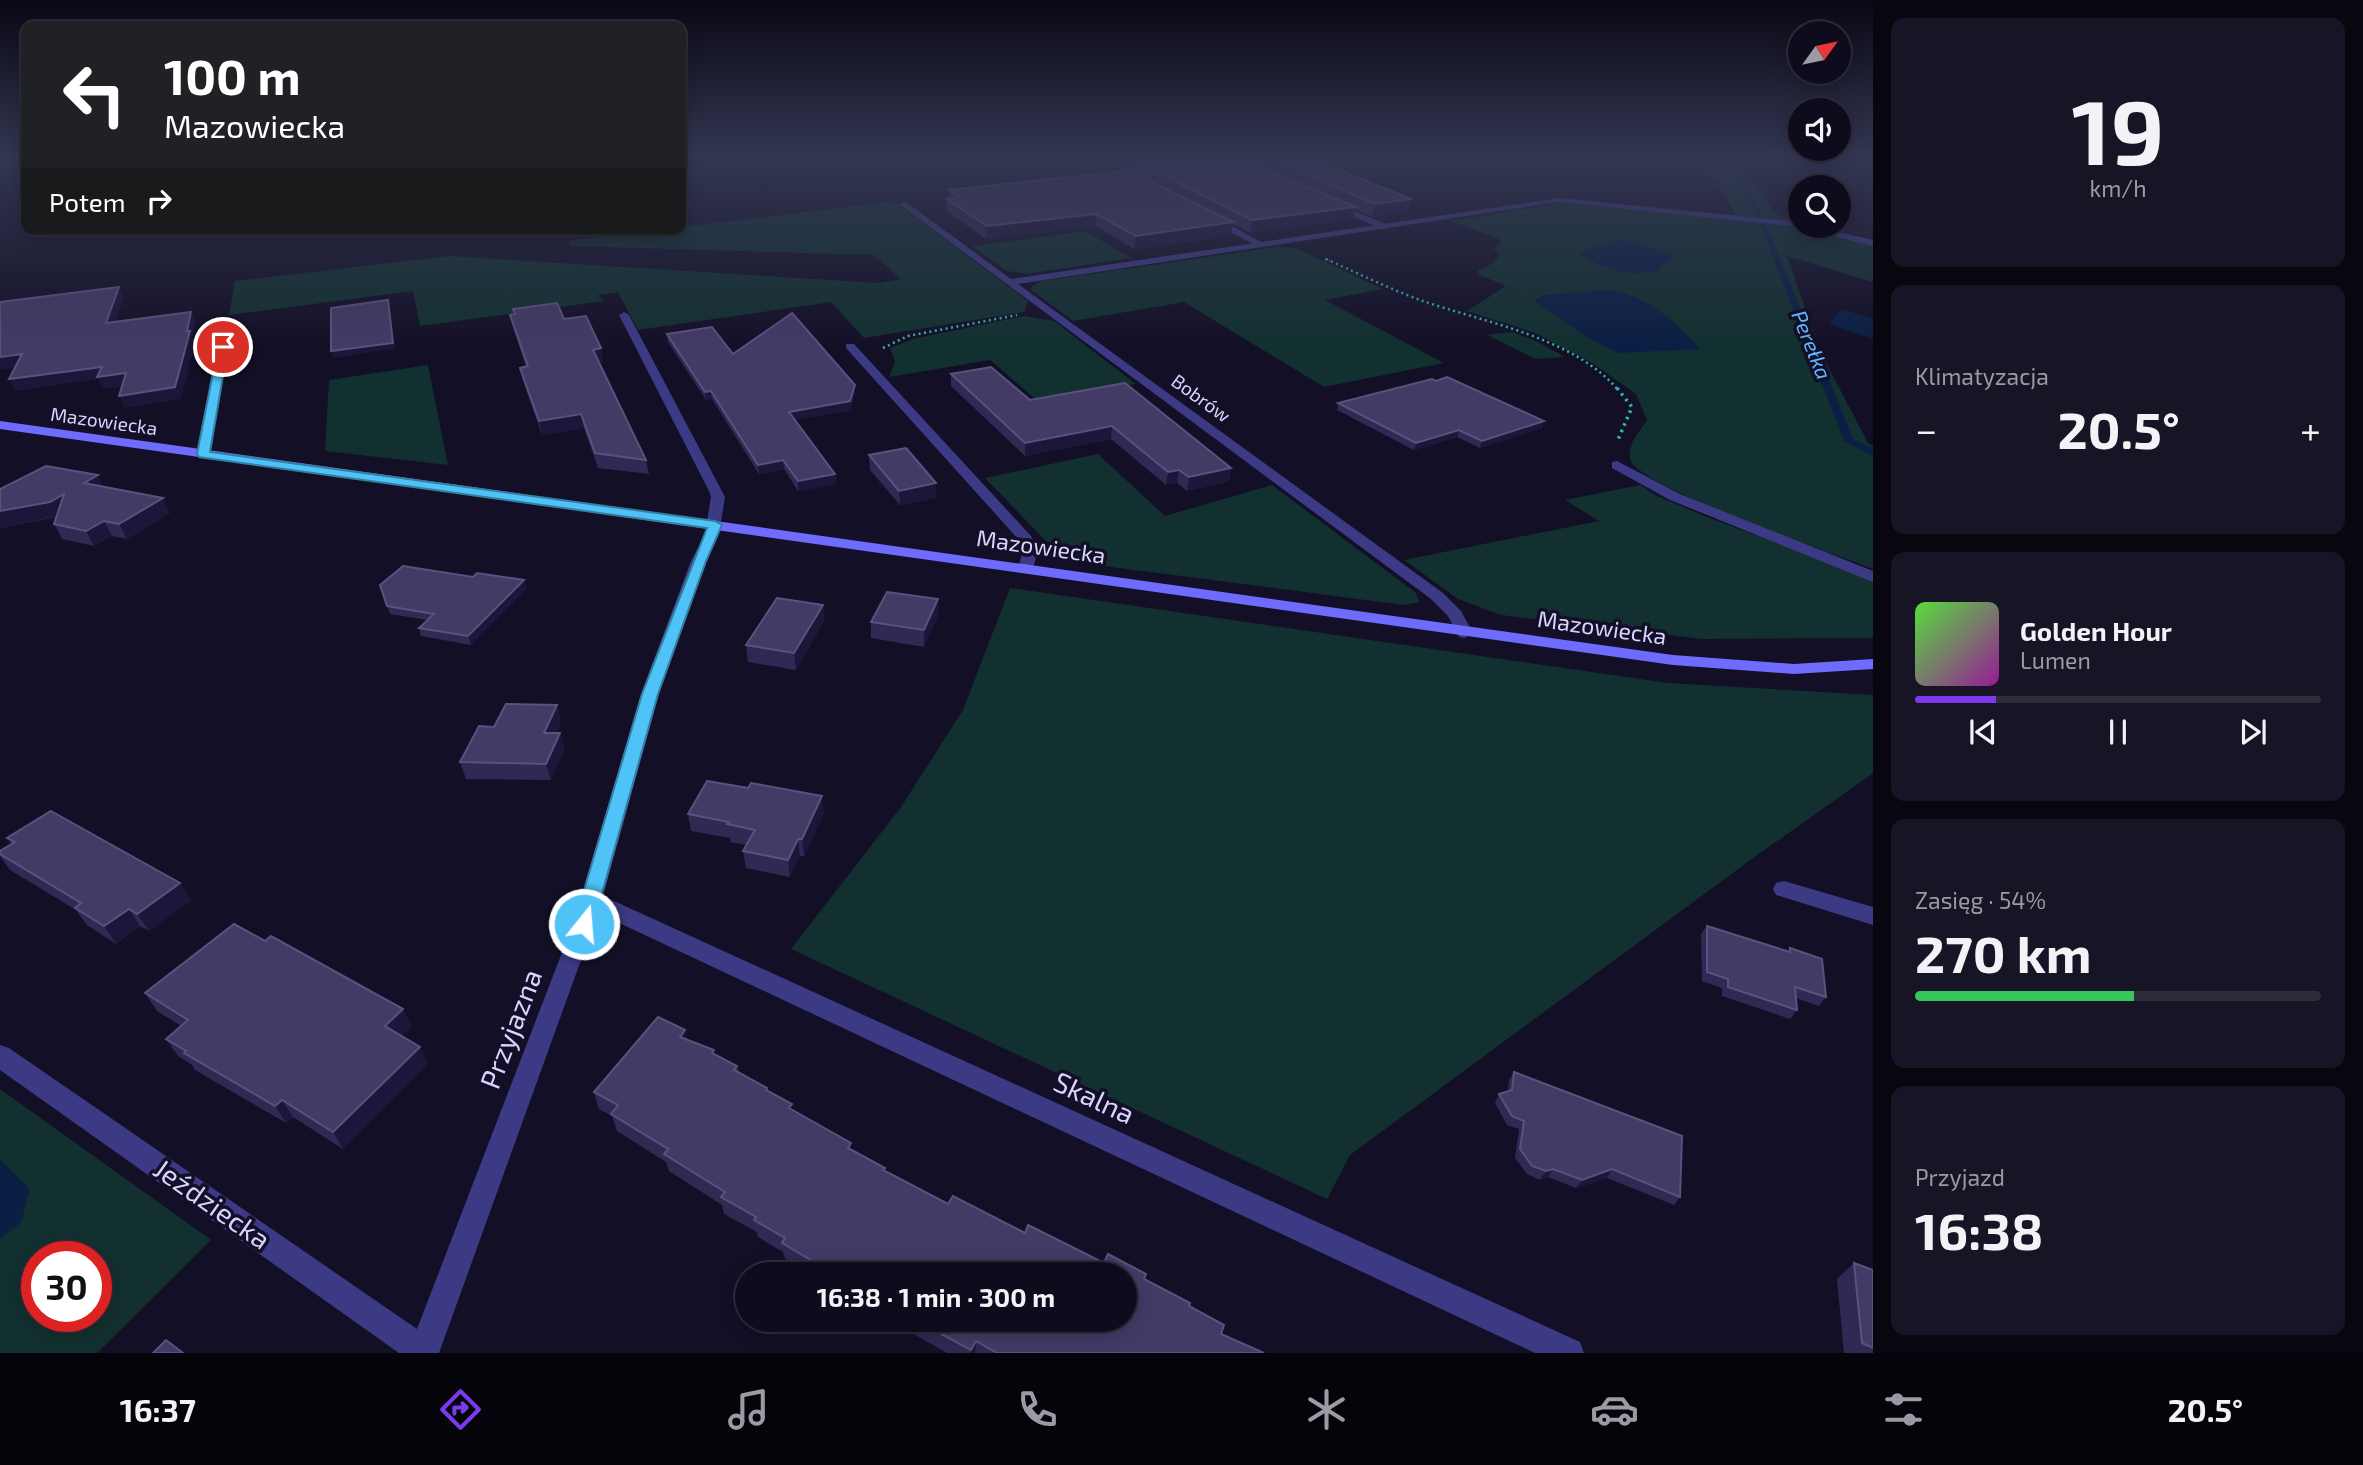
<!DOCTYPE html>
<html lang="pl">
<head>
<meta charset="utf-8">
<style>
  :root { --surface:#0e0b1c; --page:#171425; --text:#f1f3f6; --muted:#9b9ba3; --line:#2e2b3b; --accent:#7c3aed }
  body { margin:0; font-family:"Exo 2",sans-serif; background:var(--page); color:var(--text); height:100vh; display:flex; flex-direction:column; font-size:26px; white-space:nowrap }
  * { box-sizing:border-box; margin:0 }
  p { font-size:23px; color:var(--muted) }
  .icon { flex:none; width:38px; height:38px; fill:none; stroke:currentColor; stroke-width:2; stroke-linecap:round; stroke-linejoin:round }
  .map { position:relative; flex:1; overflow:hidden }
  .drawer { display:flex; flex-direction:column; gap:18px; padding:18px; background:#08060f; width:490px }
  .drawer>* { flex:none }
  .top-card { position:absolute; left:21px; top:21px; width:665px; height:214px; border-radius:14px; box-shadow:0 4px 18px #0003,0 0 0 2px var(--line); background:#202124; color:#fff; overflow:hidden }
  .needle { width:46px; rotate:57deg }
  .fabs { position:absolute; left:1788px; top:21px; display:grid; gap:14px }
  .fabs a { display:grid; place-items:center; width:63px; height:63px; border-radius:50%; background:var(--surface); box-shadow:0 4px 18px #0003,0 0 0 2px var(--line); font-size:35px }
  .speed { position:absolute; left:21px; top:1241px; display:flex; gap:14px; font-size:35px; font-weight:700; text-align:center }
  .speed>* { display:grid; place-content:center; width:91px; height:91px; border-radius:50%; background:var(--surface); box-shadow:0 4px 18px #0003,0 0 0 2px var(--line); line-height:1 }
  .speed .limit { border:10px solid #d22; background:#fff; color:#111 }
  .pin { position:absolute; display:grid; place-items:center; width:60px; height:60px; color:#fff; margin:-30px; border:4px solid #fff; border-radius:50%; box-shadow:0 2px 7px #0007 }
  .me { position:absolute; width:77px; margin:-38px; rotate:17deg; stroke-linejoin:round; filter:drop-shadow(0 0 5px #0008) }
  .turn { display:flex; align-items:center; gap:24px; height:147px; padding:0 28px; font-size:32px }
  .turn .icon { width:91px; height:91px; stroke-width:2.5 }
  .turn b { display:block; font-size:49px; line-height:60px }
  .then { display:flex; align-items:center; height:66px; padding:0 28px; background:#0003; gap:14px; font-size:26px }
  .big { font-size:52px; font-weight:700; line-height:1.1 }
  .drawer .widget { flex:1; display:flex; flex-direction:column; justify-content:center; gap:10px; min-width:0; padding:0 24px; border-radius:14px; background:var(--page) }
  .drawer .dial { align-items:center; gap:0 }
  .dial b { font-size:91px; line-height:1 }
  .song { display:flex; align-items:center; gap:21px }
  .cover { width:84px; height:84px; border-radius:10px; background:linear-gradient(135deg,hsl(110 70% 55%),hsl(300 70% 35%)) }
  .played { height:7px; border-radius:4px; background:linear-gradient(90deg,var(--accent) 20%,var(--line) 20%) }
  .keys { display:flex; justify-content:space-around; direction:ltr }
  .heat { display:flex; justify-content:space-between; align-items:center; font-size:38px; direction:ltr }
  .charge { height:10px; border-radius:5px; background:linear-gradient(90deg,#34c759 54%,var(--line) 0) }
  .trip { position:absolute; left:735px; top:1262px; width:402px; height:70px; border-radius:35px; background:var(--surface); box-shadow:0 4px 18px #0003,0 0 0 2px var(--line); font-weight:700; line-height:70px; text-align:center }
  .tabs { display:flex; height:112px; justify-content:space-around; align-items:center; background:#06040b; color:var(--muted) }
  .tabs .icon { width:49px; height:49px }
  .tabs .current { color:var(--accent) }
  .tabs b { font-size:32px; color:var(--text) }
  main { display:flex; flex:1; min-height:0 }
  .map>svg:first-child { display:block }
  .green { fill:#12302f; fill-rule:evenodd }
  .water { fill:#0a1f44 }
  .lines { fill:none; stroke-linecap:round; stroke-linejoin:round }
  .stream { fill:#0a1f44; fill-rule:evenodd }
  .path-far2 { stroke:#2fb8b0; stroke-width:2; stroke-dasharray:2 2.5; stroke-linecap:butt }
  .path-far1 { stroke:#2fb8b0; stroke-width:2.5; stroke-dasharray:2 3.5; stroke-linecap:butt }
  .path { stroke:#2fb8b0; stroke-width:3.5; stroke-dasharray:2.5 4.5; stroke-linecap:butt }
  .lane { fill:#3d3a85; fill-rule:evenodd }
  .street { fill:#3d3a85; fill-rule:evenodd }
  .secondary { fill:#6f6bff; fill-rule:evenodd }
  .wall { fill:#312854 }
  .shaded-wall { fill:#1d163a }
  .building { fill:#433a66; stroke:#5a527e; stroke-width:2 }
  .route { fill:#4fc3f7; stroke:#337fa1; stroke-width:2 }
  .labels { text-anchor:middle; stroke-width:7; stroke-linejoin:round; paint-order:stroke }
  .far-street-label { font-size:19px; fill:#d9d4ff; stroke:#130f26 }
  .far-water-label { font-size:21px; font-style:italic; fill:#62b6ff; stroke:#130f26 }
  .street-label { font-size:23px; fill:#d9d4ff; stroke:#130f26 }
  .near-street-label { font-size:28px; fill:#d9d4ff; stroke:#130f26 }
</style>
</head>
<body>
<main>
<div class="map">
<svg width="1873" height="1353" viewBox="0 0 1873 1353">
  <rect width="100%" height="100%" fill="#130f26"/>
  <g class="green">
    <path d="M1684,158H1718L1738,168L1753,180L1775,213L1801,223L1735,215C1724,188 1709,172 1684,158Z"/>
    <path d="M894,201L1028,301L1024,312L864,338L831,302L638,330L618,292L598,295L604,301L420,326L413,291L229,315L235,281L450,256L878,283L901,279L874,255L571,246L568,241Z"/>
    <path d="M1561,203L1771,222L1830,233L1873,245V282L1787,256L1819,349L1868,443L1873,446V569C1838,555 1635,486 1630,459C1627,445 1640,431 1647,420L1636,394L1592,363L1535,333L1467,311L1506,286L1480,275L1477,271L1493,263L1500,255L1494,249L1502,240L1451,221Z"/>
    <path d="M1085,231L1131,258L1027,274L1007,271L972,246Z"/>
    <path d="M1278,247L1298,249L1383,289L1325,300L1444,363L1324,387L1184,302L1073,321L1031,290L1032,286L1041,281Z"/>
    <path d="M1024,316L1054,321L1136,384L1040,403L990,360L889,377L895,362L890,348L913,339Z"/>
    <path d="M1512,332L1538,342L1565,357L1535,359L1487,335Z"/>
    <path d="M428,365L448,465L325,451L329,380Z"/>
    <path d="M1098,454L1165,516L1272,485L1416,593L1419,602L1404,605L1065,561L1054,553L1047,542L985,478Z"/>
    <path d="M1640,485L1657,496L1707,517L1873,579V638L1702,639L1501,615L1458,599L1404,560L1599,521L1565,500Z"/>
    <path d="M1010,588L1668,683L1873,695V773L1749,861L1350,1155L1327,1199L791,949L901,807L963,710Z"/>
    <path d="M0,1089L211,1240L97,1353H0ZM37,1256H96V1316H37Z"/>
  </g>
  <g class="water">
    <path d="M1619,240L1629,241L1677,256L1661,265L1658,271C1628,277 1608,270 1581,255V252Z"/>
    <path d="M1611,290C1649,297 1675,321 1700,349L1618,353L1585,336L1534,301L1543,295Z"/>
    <path d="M1841,309L1873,319V339L1829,324Z"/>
    <path d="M0,1159L30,1189L21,1223L0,1239Z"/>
  </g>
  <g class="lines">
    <g class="stream">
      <path d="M1710,158C1734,158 1758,197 1762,218L1757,217C1744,189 1737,174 1710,158Z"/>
      <path d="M1763,222L1766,224L1853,439L1873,449V456L1844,441L1760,224Z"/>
    </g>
    <path class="path-far2" d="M1325,259L1330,261"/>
    <g class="path-far1">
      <path d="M1326,259C1357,273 1388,288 1420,300C1482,322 1574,337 1618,390"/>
      <path d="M883,348L908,336L1017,315"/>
    </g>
    <path class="path" d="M1617,388L1632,407L1617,442"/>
    <g class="lane">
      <path d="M1332,202L1388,225L1389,227L1382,229L1329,206Z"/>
      <path d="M1209,217H1215L1267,245L1259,247L1209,221Z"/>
      <path d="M1617,461L1680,494L1873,571V582L1670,500L1612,468V462Z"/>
    </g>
    <g class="street">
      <path d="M1559,198L1801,222V226H1813L1873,240V246L1800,227L1559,202L1018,284L1443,593L1461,611L1473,633L1465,638L1459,637L1448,616L1431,599L899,204L906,202L1011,279Z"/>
      <path d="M624,312L629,315L725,497L719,534L707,561L659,694L603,896L1580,1342L1584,1353H1535L598,913L439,1353H399L0,1070V1045L9,1048L417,1329L573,924L641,694L691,561L705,534L711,497L709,491L619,315Z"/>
      <path d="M228,317L233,320L210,454L203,458L196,454L223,320Z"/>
      <path d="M846,344H854L1031,536L1038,551L1032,571L1027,573L1019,568L1022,551L1019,540L846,348Z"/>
      <path d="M1784,881L1873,907V925L1776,895L1773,889L1776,883Z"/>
    </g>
    <path class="secondary" d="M0,421L1673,655L1794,664L1873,659V669L1794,674L1673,665L0,429Z"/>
  </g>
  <g class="wall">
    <path d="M1102,158H1310L1411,199L1408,211L1372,217L1355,209L1353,219L1250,233L1233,224L1231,236L1134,249L1095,226L986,239L947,211V199H949V190L1129,171Z"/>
    <path d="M510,315L564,319L603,361L599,362L646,460L649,474L598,468L584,428L542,435L523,381L520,368L526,367L513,327Z"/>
    <path d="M667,334L855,394L850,410L795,420L835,474L836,484L798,491L784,469L759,474L712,399L706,400L668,342Z"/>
    <path d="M951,374L1030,400L1125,383L1231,468L1229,481L1187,491L1177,483L1166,485L1111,439L1025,456L951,386Z"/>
    <path d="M1338,403L1542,428L1480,448L1457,437L1414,450L1337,410Z"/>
    <path d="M869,455L936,498L900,505L870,470Z"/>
    <path d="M98,475L103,487L170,513L127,539L112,536L94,546L62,539L54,524L57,517L0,528V489Z"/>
    <path d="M380,585L527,588L471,645L421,636L419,628L427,620L390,614Z"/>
    <path d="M823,605L824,621L796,670L748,662L746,645Z"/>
    <path d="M938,615L924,647L871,638V622Z"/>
    <path d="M557,705L561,721L556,733H560L564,750L551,780L466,779L460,762L494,727Z"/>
    <path d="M824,813L804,856H800L790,877L746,868L743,851L746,845L730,842V838L691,831L688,814Z"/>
    <path d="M7,838L191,900L149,931L140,926L116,944L87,925L76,910L10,870L0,856V851L11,844Z"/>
    <path d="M1707,926L1788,952L1790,948L1826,997L1819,1006L1796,998L1797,1010L1790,1019L1722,996V988L1702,981L1701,934Z"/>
    <path d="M265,941L403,1009L411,1026L401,1036L428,1064L343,1149L293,1117L286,1123L195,1070L192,1065L178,1056L166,1039L181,1026L157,1011L145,993Z"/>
    <path d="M688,1040L737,1066L739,1073L767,1088L768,1091L793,1110L852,1150L885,1172L948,1204L1104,1263L1144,1279L1189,1307L1221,1334L1264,1353H947L896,1324L891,1333L868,1320H1125V1274H809L785,1259L783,1252L758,1237L757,1232L724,1214L722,1205L669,1171L666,1162L617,1131L612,1116L599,1109L594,1092Z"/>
    <path d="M1514,1072L1680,1197L1674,1205L1607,1178L1576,1188L1548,1177L1540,1180L1527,1174L1515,1158L1519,1129L1507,1125L1495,1103L1499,1094L1508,1091L1509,1080Z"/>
    <path d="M1854,1263L1873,1270V1353H1844L1837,1279Z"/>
  </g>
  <g class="shaded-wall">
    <path d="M1411,199L1408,211L1372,217L1375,204Z"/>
    <path d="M1356,207L1353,219L1250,233L1252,220Z"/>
    <path d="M1096,214L1095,226L986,239L987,226Z"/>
    <path d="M1233,222L1231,236L1134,249L1136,236Z"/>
    <path d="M119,287L124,298L111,334L106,323Z"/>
    <path d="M388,300L390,306L395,349L333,358L331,351Z"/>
    <path d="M191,312L196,323L192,337L195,342L181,399L125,408L119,396L187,331Z"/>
    <path d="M601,348L603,361L595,362L593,350Z"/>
    <path d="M22,354L28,366L0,370V357Z"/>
    <path d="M102,367L126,373L131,385L103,389L98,379L15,391L9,379Z"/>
    <path d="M855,385V394L850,410L789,421V412Z"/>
    <path d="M711,391L712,399L706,400L705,392Z"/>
    <path d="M581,414L584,428L542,435L539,421Z"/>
    <path d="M1544,421L1542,428L1480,448L1482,441Z"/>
    <path d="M1112,426L1111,439L1025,456V443Z"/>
    <path d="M1459,430L1457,437L1414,450L1416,443Z"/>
    <path d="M783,460L784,469L759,474L758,465Z"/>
    <path d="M1231,468L1229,481L1187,491L1189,477Z"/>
    <path d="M1179,470L1177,483L1166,485L1168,472Z"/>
    <path d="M835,474L836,484L798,491V481Z"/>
    <path d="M98,475L105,490L84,483Z"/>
    <path d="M936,483V498L900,505L899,491Z"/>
    <path d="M64,494L58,516L0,528V511Z"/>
    <path d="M163,498L170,513L127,539L119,524Z"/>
    <path d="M104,521L112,536L94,546L86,531Z"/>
    <path d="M524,580L527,588L471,645L468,636Z"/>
    <path d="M938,599V615L924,647V630Z"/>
    <path d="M823,605L824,621L796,670L794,653Z"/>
    <path d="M557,705L561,721L549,750L544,733Z"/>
    <path d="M560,733L564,750L551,780L546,764Z"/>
    <path d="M822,796L824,813L804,856L802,839Z"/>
    <path d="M798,839L800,856L790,877L788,860Z"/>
    <path d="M180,883L191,900L149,931L137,914Z"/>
    <path d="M129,909L140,926L116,944L104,926Z"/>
    <path d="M403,1009L411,1026L393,1044L385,1026Z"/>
    <path d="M685,1030L689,1048L680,1037Z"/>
    <path d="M420,1047L428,1064L343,1149L333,1132Z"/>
    <path d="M282,1100L293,1117L286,1123L275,1106Z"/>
    <path d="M1553,1169L1548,1177L1540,1180L1546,1171Z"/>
    <path d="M1612,1169L1607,1178L1576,1188L1582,1180Z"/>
    <path d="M891,1320H896V1324L891,1333Z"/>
    <path d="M976,1341L975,1353H971V1350Z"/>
  </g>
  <g class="building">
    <path d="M1129,158H1259L1257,160L1259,167L1356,207L1252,220L1159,173L1151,172L1149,175L1150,181L1233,222L1136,236L1096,214L987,226L947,199L960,197L949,190L1152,168Z"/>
    <path d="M1268,158H1310L1411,199L1375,204Z"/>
    <path d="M119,287L106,323L191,312L187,331H190L175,387L119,396L126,373L97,377L102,367L9,379L22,354L0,357V302Z"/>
    <path d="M388,300L393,343L331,351V308Z"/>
    <path d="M557,303L564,319L586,316L601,348L593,350L646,460L595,453L581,414L539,421L520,368L528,366L510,315L515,314L513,309Z"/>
    <path d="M792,313L855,385L850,401L789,412L835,474L798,481L783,460L758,465L711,391L705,392L667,334L712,327L733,354Z"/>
    <path d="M991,367L1030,400L1125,383L1231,468L1189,477L1179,470L1168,472L1112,426L1025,443L951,374Z"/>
    <path d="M1447,377L1544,421L1482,441L1459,430L1416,443L1338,403L1432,379L1436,381Z"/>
    <path d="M906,448L936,483L899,491L869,455Z"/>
    <path d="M46,466L98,475L84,483L163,498L119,524L104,521L86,531L54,524L64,494L50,502L0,511V489Z"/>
    <path d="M403,566L473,577L477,573L524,580L468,636L419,628L434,614L387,606L380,585Z"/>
    <path d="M887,592L938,599L924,630L871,622Z"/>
    <path d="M777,598L823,605L794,653L746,645Z"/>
    <path d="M506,704L557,705L544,733H560L546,764L460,762L479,726L494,727Z"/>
    <path d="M707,781L748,788L751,783L822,796L802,839H798L788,860L743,851L755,830L727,824L729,822L688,814Z"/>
    <path d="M51,811L180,883L137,914L129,909L104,926L75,908L81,903L0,854V851L15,842L7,838Z"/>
    <path d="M234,924L265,941L271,936L403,1009L385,1026L420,1047L333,1132L282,1100L275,1106L184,1053L186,1051L166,1039L188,1020L145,993Z"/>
    <path d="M1707,926L1790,952V948L1822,959L1826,997L1795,987L1797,1010L1728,987V979L1707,972Z"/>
    <path d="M658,1017L685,1030L680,1037L714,1050L712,1053L737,1066L734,1070L767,1088L766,1090L792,1104L789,1108L851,1143L848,1148L885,1168L883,1170L948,1204L953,1196L1025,1233L1028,1225L1104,1263L1108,1254L1146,1274L1144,1279L1190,1303L1189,1306L1224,1325L1221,1334L1264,1353H997L976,1341L971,1350L915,1320H1125V1274H834L817,1268L819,1265L782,1243L785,1238L754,1220L756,1217L721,1197L725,1192L664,1154L668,1149L611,1114L618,1105L594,1092Z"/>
    <path d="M1514,1072L1682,1136L1680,1197L1612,1169L1582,1180L1553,1169L1546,1171L1532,1166L1520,1149L1524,1121L1512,1116L1499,1094L1512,1090Z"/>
    <path d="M1854,1263L1873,1270V1348L1862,1343Z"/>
    <path d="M166,1340L183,1353H153Z"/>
  </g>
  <linearGradient id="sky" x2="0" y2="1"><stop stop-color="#0a0815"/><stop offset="0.45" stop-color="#333752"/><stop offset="1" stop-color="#333752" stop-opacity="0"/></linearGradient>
  <rect width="1873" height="348" fill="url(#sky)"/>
  <path class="route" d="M223,344L228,347L210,452L715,521L722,525L706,561L658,694L592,929L584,932L577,929L574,924L642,694L707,528L199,457L197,454L218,347Z"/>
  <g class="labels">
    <g class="far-street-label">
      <text transform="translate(1201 398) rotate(36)" y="7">Bobrów</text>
      <text transform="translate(104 421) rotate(8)" y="7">Mazowiecka</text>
    </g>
    <g class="far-water-label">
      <text transform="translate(1811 345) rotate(68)" y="7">Perełka</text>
    </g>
    <g class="street-label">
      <text transform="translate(1041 547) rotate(8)" y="8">Mazowiecka</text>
      <text transform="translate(1602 628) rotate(8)" y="8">Mazowiecka</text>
    </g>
    <g class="near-street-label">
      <text transform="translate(511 1029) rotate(-69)" y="10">Przyjazna</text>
      <text transform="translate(1094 1098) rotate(25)" y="10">Skalna</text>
      <text transform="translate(212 1204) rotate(35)" y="10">Jeździecka</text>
    </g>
  </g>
</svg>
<div class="fabs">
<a><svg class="needle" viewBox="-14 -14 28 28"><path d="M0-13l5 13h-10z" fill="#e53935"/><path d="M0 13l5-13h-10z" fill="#9b9ba3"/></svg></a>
<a><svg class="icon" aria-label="sound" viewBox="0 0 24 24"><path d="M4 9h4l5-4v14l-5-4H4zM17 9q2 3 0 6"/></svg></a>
<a><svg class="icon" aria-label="search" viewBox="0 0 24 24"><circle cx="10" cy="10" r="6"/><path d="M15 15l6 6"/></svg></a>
</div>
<div class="speed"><div class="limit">30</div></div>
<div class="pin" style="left:223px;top:347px;background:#d93025"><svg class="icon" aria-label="arrive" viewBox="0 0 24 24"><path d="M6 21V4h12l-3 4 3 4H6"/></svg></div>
<svg class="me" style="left:584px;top:924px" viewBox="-20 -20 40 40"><circle r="17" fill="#4fc3f7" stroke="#fff" stroke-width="3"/><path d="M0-11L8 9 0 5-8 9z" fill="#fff"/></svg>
<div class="trip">16:38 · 1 min · 300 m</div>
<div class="top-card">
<div class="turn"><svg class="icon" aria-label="left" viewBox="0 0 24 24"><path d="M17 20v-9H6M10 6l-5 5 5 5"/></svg><div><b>100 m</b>Mazowiecka</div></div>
<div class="then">Potem<svg class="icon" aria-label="right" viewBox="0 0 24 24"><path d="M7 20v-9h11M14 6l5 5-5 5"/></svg></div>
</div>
</div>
<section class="drawer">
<div class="widget dial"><b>19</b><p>km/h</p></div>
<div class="widget"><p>Klimatyzacja</p>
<div class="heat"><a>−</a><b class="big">20.5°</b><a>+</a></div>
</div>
<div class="widget">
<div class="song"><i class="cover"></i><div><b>Golden Hour</b><p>Lumen</p></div></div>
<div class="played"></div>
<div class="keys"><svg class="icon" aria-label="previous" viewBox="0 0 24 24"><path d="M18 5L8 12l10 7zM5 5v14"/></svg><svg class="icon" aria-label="pause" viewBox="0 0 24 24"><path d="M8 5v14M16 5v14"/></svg><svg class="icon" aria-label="next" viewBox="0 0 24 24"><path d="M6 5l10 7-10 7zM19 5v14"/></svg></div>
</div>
<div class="widget"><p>Zasięg · 54%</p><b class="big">270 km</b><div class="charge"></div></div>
<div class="widget"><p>Przyjazd</p><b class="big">16:38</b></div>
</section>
</main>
<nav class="tabs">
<b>16:37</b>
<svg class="icon current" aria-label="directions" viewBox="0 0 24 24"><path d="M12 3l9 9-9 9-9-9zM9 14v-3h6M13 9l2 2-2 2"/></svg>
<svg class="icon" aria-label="music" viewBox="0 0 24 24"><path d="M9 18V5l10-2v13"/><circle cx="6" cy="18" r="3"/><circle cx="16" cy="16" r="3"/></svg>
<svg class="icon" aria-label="phone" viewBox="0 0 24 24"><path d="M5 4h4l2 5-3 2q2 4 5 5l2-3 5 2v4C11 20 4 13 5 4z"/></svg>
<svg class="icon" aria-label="climate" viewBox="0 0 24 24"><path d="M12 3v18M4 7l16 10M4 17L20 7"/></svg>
<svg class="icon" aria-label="car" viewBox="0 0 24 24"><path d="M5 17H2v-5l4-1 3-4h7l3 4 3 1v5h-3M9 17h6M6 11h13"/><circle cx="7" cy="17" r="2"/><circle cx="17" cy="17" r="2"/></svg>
<svg class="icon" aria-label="filters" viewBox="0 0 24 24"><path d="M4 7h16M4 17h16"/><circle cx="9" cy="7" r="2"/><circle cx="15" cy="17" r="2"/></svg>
<b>20.5°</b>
</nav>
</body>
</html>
